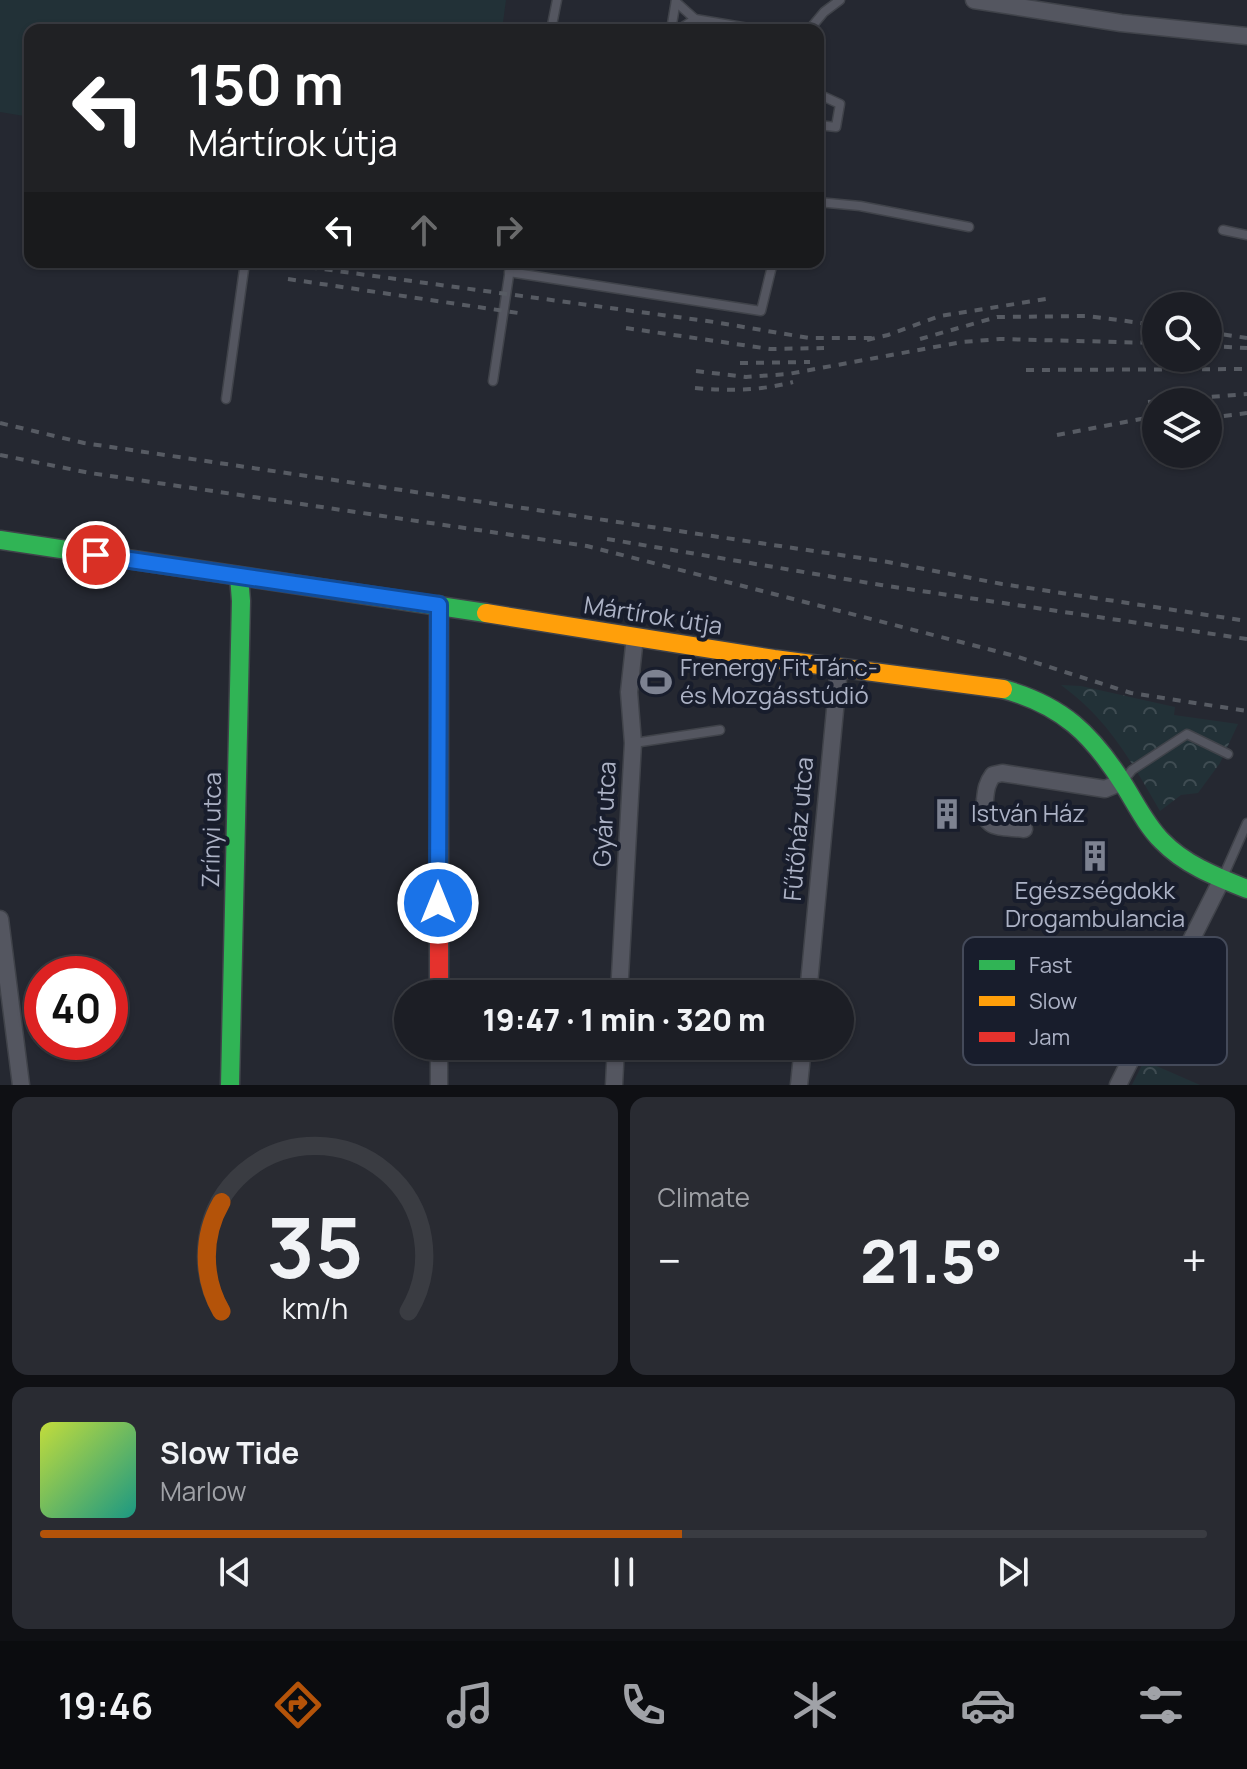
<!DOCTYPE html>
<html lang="en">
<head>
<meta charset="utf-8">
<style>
  :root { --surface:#1c1e25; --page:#292b32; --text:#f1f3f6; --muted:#a0a2a7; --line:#3a3c42; --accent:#b45309 }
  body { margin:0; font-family:Manrope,sans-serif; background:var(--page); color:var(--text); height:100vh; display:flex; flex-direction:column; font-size:30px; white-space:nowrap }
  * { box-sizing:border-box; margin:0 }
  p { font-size:26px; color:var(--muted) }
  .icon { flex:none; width:44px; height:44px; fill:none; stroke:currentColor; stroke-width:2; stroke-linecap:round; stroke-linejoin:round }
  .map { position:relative; height:1085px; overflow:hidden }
  .panel { display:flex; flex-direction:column; gap:12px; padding:12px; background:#0f1014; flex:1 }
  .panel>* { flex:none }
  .top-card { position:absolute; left:24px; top:24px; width:800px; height:244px; border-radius:16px; box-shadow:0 2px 6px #0004,0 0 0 2px var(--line); background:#202124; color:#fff; overflow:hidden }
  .tools { position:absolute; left:1142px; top:292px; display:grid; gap:16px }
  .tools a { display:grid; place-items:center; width:80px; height:80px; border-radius:50%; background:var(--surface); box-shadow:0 2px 6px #0004,0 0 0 2px var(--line); font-size:40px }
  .speed { position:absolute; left:24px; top:956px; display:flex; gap:16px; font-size:40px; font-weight:700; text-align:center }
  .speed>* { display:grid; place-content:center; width:104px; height:104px; border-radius:50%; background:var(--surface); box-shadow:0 2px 6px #0004,0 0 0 2px var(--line); line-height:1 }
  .speed .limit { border:12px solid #d22; background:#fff; color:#111 }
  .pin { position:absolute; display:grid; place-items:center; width:68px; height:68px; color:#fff; margin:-34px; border:4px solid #fff; border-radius:50%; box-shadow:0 2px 8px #0007 }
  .me { position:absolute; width:88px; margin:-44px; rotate:0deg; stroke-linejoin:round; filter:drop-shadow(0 0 6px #0008) }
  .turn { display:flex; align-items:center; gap:28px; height:168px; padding:0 32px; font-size:36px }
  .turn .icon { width:104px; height:104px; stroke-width:2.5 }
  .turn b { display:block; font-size:56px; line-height:68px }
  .lanes { display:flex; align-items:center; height:76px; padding:0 32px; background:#0003; justify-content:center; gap:40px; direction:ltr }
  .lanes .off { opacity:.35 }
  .big { font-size:60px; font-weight:800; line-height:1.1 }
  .panel .tile { flex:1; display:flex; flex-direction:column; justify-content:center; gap:12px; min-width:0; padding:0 28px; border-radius:16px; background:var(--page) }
  .panel .dial { align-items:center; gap:0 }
  .dial svg { height:208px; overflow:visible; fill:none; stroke:var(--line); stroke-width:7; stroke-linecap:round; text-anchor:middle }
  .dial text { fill:var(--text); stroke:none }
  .song { display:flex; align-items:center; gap:24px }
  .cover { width:96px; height:96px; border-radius:12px; background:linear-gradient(135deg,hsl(70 70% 55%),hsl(170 70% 35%)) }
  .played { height:8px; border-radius:4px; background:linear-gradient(90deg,var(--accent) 55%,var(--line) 55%) }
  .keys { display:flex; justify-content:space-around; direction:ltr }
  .heat { display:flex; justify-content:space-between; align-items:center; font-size:44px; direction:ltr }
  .panel .tiles { flex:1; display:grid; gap:12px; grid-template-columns:1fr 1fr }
  .tile:last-child { grid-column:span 2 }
  .trip { position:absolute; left:394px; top:980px; width:460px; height:80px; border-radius:40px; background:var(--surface); box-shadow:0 2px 6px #0004,0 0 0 2px var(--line); font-weight:800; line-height:80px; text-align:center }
  .tabs { display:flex; height:128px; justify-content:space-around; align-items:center; background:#0b0c0f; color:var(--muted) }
  .tabs .icon { width:56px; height:56px }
  .tabs .selected { color:var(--accent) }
  .tabs b { font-size:36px; color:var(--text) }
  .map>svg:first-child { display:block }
  .forest { fill:url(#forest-crowns) }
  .garden { fill:#223137 }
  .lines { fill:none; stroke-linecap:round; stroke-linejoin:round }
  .lane-casing { stroke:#40434a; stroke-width:11 }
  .street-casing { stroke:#40434a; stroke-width:19 }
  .fast-casing { stroke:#40434a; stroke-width:21 }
  .slow-casing { stroke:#40434a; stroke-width:21 }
  .jam-casing { stroke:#40434a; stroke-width:21 }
  .lane { stroke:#545660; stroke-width:8 }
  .street { stroke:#545660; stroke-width:16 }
  .fast { stroke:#30b455; stroke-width:18 }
  .slow { stroke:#ff9f0a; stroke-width:18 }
  .jam { stroke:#e5322d; stroke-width:18 }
  .rail { stroke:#575b63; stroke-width:4; stroke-dasharray:8 8; stroke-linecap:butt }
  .route-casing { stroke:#114b97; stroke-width:20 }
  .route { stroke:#1a73e8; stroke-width:14 }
  .labels { text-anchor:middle; stroke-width:8; stroke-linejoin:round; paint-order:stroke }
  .street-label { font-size:24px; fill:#acb2c5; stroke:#181d2c }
  .poi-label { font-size:24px; fill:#acb2c5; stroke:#181d2c; text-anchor:start }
  .key { fill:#181d2c; stroke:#444a5a; stroke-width:2 }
  .key-label { font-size:22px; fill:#acb2c5 }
</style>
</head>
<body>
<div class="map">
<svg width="1247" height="1085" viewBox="0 0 1247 1085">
  <defs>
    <pattern id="forest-crowns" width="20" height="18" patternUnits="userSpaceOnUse" patternTransform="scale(2)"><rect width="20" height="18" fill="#223137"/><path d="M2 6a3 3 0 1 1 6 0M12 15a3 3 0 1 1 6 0" fill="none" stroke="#3f4c52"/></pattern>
  </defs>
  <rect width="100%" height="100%" fill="#252831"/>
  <g class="forest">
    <path d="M1061,685L1081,686L1175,707L1174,715L1238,724L1220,763L1198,793L1181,795L1160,811C1131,761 1109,720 1061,685Z"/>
    <path d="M1144,1061H1145L1200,1085H1132Z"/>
  </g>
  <path class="garden" d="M0,0H506L502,30H30V117L0,112Z"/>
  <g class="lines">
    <defs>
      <g id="lane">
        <path d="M676,2L695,19L760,30"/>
        <path d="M551,30L557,0"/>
        <path d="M671,30L676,0"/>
        <path d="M678,30L695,19"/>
        <path d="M809,30L824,12L840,0"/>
        <path d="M818,94L840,104L836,127L818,125"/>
        <path d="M818,202L860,206L969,227"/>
        <path d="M1223,230L1247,235"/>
        <path d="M509,272L761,311L773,262"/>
        <path d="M493,381L511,262"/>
        <path d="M226,399L245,262"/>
        <path d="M634,743L720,730"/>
        <path d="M1123,781L1132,770L1187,734L1228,754"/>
        <path d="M1223,877L1247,823"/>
      </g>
      <g id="street">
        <path d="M974,0L1121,23L1247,36"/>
        <path d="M1024,829C999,826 981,831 985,800C986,789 987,783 993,775L1002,773L1105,789L1122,782"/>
        <path d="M0,919L21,1085"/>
        <path d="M619,994L633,743L629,692L635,637"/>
        <path d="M808,994L839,668"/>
        <path d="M439,1046V1085"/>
        <path d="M614,1085L616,1046"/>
        <path d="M799,1085L803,1046"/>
        <path d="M1118,1085L1222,879"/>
      </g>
      <g id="fast">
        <path d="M0,540L486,613"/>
        <path d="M1003,689C1062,705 1092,734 1124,785C1136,804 1146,825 1162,841C1185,865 1217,877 1247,889"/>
        <path d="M230,1085L241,601L239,576"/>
      </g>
      <path id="slow" d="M486,613L774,659L1003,689"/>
      <path id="jam" d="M439,605V994"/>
    </defs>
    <use href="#lane" class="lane-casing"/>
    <use href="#street" class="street-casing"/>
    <use href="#fast" class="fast-casing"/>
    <use href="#slow" class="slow-casing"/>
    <use href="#jam" class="jam-casing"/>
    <use href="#lane" class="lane"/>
    <use href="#street" class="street"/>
    <use href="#fast" class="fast"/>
    <use href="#slow" class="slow"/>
    <use href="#jam" class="jam"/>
    <g class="rail">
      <path d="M293,265L714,322L809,338H877"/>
      <path d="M288,279L525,314"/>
      <path d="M626,328L770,349L824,348"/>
      <path d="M1208,332L1247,338"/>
      <path d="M920,339L997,317L1088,316L1156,325"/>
      <path d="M867,340L888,335L940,316L1046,299"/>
      <path d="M1208,346L1247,348"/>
      <path d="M740,363L810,362"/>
      <path d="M1026,370L1247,369"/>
      <path d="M696,371L746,377L788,374L962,342L1000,339L1156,343"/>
      <path d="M695,388C730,391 759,391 793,382"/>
      <path d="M1148,402L1247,394"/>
      <path d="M1208,418L1247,413"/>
      <path d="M0,423L84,443L888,562L1002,584L1247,621"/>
      <path d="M1057,435L1156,416"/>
      <path d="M0,455L90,473L587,546L1015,656L1131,693L1247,711"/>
      <path d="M607,539L881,585L1247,639"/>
    </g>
  </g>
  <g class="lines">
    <defs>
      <path id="route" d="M96,555L439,605L438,903"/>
    </defs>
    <use href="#route" class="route-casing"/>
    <use href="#route" class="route"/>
  </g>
  <defs>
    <symbol id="stadium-bare" viewBox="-9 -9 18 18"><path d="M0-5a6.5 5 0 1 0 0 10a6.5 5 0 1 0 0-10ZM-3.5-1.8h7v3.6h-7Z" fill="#7d8291" stroke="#181d2c" stroke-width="2.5" paint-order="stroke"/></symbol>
    <symbol id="building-bare" viewBox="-9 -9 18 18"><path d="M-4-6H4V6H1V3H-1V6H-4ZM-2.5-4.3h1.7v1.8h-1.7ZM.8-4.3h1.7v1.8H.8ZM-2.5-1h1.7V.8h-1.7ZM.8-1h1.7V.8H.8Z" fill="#7d8291" stroke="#181d2c" stroke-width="2.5" paint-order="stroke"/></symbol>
  </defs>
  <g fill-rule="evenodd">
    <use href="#stadium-bare" x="634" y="660" width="44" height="44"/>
    <use href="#building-bare" x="925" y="792" width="44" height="44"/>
    <use href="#building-bare" x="1073" y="834" width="44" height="44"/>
  </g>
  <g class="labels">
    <g class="street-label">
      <text transform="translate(653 616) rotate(9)" y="8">Mártírok útja</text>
      <text transform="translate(605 814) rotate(-87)" y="8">Gyár utca</text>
      <text transform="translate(799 829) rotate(-85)" y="8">Fűtőház utca</text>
      <text transform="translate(212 830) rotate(-89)" y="8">Zrínyi utca</text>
    </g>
    <g class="poi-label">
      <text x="680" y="676">Frenergy Fit Tánc-<tspan x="680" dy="28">és Mozgásstúdió</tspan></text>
      <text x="971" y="822">István Ház</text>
      <text x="1095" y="899" text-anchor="middle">Egészségdokk<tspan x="1095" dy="28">Drogambulancia</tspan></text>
    </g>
  </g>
  <rect x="963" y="937" width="264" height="128" rx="12" class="key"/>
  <rect x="979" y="960" width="36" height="10" fill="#30b455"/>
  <rect x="979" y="996" width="36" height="10" fill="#ff9f0a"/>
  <rect x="979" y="1032" width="36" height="10" fill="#e5322d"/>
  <g class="key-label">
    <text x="1029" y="973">Fast</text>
    <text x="1029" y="1009">Slow</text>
    <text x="1029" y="1045">Jam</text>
  </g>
</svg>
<div class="tools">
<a><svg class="icon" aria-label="search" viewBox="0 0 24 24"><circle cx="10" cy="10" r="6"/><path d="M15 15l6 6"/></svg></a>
<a><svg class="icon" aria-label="layers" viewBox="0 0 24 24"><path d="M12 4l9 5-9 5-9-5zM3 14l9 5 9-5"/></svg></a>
</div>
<div class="speed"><div class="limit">40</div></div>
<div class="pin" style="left:96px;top:555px;background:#d93025"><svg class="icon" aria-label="arrive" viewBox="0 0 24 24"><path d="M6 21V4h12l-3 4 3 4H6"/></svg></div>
<svg class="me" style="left:438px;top:903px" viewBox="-20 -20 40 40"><circle r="17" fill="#1a73e8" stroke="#fff" stroke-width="3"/><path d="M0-11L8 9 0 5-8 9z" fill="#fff"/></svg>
<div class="trip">19:47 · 1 min · 320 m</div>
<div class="top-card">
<div class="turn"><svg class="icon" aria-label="left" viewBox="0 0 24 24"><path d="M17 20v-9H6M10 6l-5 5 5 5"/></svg><div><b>150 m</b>Mártírok útja</div></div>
<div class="lanes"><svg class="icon" aria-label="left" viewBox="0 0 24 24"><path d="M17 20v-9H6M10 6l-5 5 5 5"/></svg><svg class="icon off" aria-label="ahead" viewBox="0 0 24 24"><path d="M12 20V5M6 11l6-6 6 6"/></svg><svg class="icon off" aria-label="right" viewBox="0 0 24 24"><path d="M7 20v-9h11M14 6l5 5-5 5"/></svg></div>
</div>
</div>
<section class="panel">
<div class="tiles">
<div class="tile dial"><svg viewBox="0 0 100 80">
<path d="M14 69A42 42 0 1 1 86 69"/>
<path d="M14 69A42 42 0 0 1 14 27" stroke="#b45309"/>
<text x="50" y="56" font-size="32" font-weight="700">35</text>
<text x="50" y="72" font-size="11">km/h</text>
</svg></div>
<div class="tile"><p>Climate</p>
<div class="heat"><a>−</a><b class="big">21.5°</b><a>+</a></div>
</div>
<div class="tile">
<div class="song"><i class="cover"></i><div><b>Slow Tide</b><p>Marlow</p></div></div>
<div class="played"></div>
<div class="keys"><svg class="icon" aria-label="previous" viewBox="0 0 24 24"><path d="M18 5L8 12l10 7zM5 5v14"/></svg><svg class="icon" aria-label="pause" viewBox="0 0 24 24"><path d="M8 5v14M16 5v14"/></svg><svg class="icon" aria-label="next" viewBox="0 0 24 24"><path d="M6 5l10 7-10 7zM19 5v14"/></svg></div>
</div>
</div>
</section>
<nav class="tabs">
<b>19:46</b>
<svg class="icon selected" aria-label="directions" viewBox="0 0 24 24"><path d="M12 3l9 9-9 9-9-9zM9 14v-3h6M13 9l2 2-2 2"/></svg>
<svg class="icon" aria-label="music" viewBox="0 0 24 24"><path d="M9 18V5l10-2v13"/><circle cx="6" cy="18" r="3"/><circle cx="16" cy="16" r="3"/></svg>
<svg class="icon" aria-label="phone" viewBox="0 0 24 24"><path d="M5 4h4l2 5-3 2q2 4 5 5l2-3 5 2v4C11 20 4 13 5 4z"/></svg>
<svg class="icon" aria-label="climate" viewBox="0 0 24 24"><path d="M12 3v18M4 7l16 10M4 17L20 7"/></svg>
<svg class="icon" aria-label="car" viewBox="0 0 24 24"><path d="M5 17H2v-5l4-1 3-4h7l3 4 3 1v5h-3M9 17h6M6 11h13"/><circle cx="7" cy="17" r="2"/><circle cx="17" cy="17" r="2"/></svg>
<svg class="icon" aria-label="filters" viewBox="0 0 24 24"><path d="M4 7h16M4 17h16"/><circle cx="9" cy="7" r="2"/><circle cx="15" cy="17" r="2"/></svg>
</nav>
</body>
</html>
